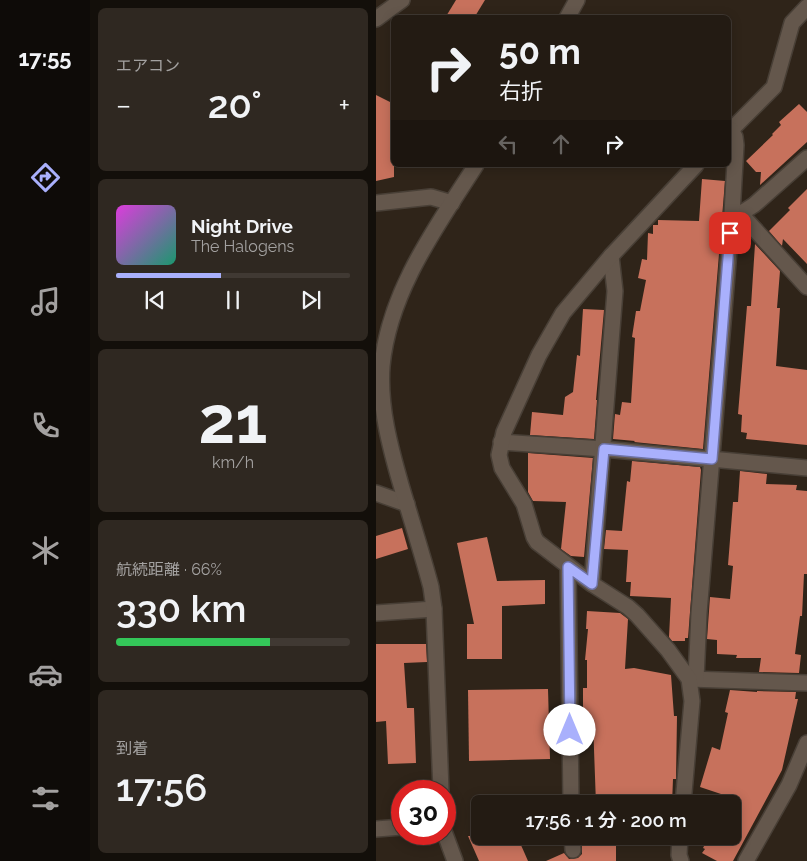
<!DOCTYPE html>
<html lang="ja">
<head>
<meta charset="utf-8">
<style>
  :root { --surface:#231b13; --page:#2f2821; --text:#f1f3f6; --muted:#a3a1a0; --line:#403933; --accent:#a9b0fc }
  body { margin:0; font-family:Raleway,"Noto Sans JP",sans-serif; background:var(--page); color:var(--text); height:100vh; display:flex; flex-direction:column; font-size:19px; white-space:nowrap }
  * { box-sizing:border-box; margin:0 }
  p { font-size:16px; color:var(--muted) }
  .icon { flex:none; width:28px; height:28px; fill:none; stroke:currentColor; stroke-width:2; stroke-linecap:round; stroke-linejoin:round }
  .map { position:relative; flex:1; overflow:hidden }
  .details { display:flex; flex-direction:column; gap:8px; padding:8px; background:#130f0a; width:286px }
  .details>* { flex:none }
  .banner { position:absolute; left:15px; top:15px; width:340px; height:152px; border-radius:8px; box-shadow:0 2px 12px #0003,0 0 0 1px var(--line); background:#231b13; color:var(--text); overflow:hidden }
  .speed { position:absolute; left:15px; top:780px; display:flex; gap:10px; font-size:25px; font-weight:700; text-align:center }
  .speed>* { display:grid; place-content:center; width:65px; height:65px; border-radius:50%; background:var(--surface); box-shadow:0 2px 12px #0003,0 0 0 1px var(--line); line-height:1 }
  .speed .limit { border:8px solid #d22; background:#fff; color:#111 }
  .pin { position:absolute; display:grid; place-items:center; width:42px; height:42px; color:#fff; margin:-21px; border-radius:10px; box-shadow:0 2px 8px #0006 }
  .me { position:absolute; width:55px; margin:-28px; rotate:0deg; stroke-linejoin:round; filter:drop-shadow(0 0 4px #0008) }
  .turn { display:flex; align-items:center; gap:18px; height:105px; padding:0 25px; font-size:22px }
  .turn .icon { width:65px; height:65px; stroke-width:2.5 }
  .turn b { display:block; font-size:35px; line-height:42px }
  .lanes { display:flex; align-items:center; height:48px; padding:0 25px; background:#0003; justify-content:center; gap:25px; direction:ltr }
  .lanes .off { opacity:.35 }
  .big { font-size:38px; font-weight:600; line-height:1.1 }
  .details .widget { flex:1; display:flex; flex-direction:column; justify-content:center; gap:8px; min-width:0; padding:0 18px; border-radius:8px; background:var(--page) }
  .details .dial { align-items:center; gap:0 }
  .dial b { font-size:65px; line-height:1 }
  .song { display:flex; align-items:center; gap:15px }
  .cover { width:60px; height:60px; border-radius:8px; background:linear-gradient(135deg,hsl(300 70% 55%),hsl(160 70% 35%)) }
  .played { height:5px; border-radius:2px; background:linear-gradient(90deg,var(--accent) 45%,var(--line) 45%) }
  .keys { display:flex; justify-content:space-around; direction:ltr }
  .heat { display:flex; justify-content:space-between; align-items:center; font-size:28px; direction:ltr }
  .charge { height:8px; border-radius:4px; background:linear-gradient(90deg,#34c759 66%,var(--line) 0) }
  .trip { position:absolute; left:95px; top:795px; width:270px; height:50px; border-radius:8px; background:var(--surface); box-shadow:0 2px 12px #0003,0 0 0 1px var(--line); font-weight:600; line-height:50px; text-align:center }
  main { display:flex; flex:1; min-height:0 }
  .menu { display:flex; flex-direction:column; width:90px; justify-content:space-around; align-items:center; background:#0e0b08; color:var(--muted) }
  .menu .icon { width:35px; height:35px }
  .menu .selected { color:var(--accent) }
  .menu b { font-size:22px; color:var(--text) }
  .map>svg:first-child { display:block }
  .building { fill:#c7715c }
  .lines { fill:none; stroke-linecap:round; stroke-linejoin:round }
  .minor-casing { stroke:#483f36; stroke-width:18 }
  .minor { stroke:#64574c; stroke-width:15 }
  .route-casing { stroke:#6e72a4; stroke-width:12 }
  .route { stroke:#a9b0fc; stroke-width:9 }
</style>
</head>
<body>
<main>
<nav class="menu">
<b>17:55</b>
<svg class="icon selected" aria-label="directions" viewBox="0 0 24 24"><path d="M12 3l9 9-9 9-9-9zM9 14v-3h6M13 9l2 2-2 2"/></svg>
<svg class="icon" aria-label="music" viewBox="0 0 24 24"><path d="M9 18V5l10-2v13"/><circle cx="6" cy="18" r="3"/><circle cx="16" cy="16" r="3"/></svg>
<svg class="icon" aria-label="phone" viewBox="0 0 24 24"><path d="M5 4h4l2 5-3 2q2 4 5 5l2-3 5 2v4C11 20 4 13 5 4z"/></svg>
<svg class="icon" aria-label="climate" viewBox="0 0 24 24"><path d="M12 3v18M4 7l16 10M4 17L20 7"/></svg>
<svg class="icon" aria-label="car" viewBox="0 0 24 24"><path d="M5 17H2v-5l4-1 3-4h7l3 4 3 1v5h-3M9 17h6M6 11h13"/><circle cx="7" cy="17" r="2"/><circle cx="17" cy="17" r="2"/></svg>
<svg class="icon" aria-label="filters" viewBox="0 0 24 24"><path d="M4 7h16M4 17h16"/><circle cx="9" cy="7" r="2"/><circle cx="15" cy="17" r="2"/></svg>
</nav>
<section class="details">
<div class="widget"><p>エアコン</p>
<div class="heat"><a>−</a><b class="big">20°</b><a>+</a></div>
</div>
<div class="widget">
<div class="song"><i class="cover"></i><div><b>Night Drive</b><p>The Halogens</p></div></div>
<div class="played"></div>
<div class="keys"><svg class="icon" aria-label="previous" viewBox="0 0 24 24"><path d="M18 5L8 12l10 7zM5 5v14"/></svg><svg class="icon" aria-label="pause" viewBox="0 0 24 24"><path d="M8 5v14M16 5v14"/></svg><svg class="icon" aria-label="next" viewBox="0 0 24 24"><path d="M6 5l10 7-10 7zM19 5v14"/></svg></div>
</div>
<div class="widget dial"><b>21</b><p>km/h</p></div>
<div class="widget"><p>航続距離 · 66%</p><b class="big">330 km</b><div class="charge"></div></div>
<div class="widget"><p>到着</p><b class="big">17:56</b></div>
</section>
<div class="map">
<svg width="431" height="861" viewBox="0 0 431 861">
  <rect width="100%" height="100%" fill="#2f2419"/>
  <g class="building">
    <path d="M80,0H109L98,18H69Z"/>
    <path d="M0,95L18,104V177L0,181Z"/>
    <path d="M423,104L431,112V142L384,185L385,172H380L370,161L397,135L396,134L405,125L403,122Z"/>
    <path d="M326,179L349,181L327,449L258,442L259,441L237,439L239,414L244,415L246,402L255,403L259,338L256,337L260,311H264L270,280L262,278L266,259L271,260L272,233L277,234V225H282V220L323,221Z"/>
    <path d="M431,189V264L407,239L406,246L393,231L414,210L412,208Z"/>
    <path d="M379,244L404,271L401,308H404L400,366L431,370V445L370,439L371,433L365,432L366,415L362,414L371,306H375Z"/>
    <path d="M207,309L228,310L220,400H221L218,439L154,435L156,412L187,415L189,397L197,392L201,355L204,356Z"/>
    <path d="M152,453L217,458L208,557L195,556L185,549L190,502L157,501L152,492Z"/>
    <path d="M256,461L324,467L325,470L312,638H309V641H296L293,637L295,598L254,596L255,582H250L252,550L228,549L230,530L246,531L251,481L254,482Z"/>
    <path d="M364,471L391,474L390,484L421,485L420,490L431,491V574H428L426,616H424L419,654L425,655L423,673L383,672L385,658H360L361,655L341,654V640L331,639L334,597L354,599L357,566L352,565L357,502H362Z"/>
    <path d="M26,528L32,549L0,559V536Z"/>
    <path d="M111,537L121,581L169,580V604L126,606V659H91V624H98L81,543Z"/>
    <path d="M211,611L244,613L252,619L249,669L258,668L295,675L298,716H301L300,779H297L296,804H220L217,722H207V688H211V660H209L212,629H210Z"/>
    <path d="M0,644H50L51,662L28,663L31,708H38L40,763L12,764L10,721L0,722Z"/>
    <path d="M172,689L174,759L93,761L92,690Z"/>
    <path d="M354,690L381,692V691L420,692L419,699H422L406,770L357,861H341L326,853L329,849L327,848L333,836H356V806L360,799L324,787L336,747L344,750L352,713L349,712Z"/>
    <path d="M92,836H141L152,861H103Z"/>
    <path d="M210,836H240V861H170L188,853L193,859L202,858L206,854V845L210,843Z"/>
  </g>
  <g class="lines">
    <defs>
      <g id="minor">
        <path d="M191,18L201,0"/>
        <path d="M0,19L26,0"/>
        <path d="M352,133L398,87L416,23L431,7"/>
        <path d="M0,203L55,197L76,203"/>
        <path d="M364,213L431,287"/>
        <path d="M356,214L367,212L378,205L431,158"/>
        <path d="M125,442L228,449L431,468"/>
        <path d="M0,493L31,504"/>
        <path d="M192,567L195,804"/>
        <path d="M216,584L239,291L235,256"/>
        <path d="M0,613L58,609"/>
        <path d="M313,679L431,683"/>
        <path d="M320,679L323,613L356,214L360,145L359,137L355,130"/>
        <path d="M65,791L58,609L55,587C46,553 35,519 25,485C14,447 3,406 6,366C13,291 61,226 100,165"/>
        <path d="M307,804L316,701L313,679L292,650L261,615L252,607L216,584L161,542L158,537L148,504L126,468L123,455L128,432L163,355L187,313L235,256L320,165"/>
        <path d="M0,829L26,827"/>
        <path d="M69,834L79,861"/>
        <path d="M196,836L197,850"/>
        <path d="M304,836L303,855L305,861"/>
        <path d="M370,861L413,785L431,743"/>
      </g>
    </defs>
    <use href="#minor" class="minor-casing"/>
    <use href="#minor" class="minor"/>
  </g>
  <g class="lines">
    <defs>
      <path id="route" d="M194,730L192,567L216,584L228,449L336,459L354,233"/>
    </defs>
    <use href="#route" class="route-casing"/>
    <use href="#route" class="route"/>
  </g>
</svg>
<div class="speed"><div class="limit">30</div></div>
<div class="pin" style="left:354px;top:233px;background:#d93025"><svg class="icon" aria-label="arrive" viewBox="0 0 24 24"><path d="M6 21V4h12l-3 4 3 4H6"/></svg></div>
<svg class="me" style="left:194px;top:730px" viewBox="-20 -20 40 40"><circle r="19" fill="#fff"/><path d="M0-13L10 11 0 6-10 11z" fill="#a9b0fc"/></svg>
<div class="trip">17:56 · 1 分 · 200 m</div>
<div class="banner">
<div class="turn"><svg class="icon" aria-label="right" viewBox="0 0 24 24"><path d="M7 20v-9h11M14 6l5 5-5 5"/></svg><div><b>50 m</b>右折</div></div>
<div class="lanes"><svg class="icon off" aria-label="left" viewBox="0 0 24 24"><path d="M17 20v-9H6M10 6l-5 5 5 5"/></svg><svg class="icon off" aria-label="ahead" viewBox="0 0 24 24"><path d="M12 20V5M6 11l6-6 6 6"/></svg><svg class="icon" aria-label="right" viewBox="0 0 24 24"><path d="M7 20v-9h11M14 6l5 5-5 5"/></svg></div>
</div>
</div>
</main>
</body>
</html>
